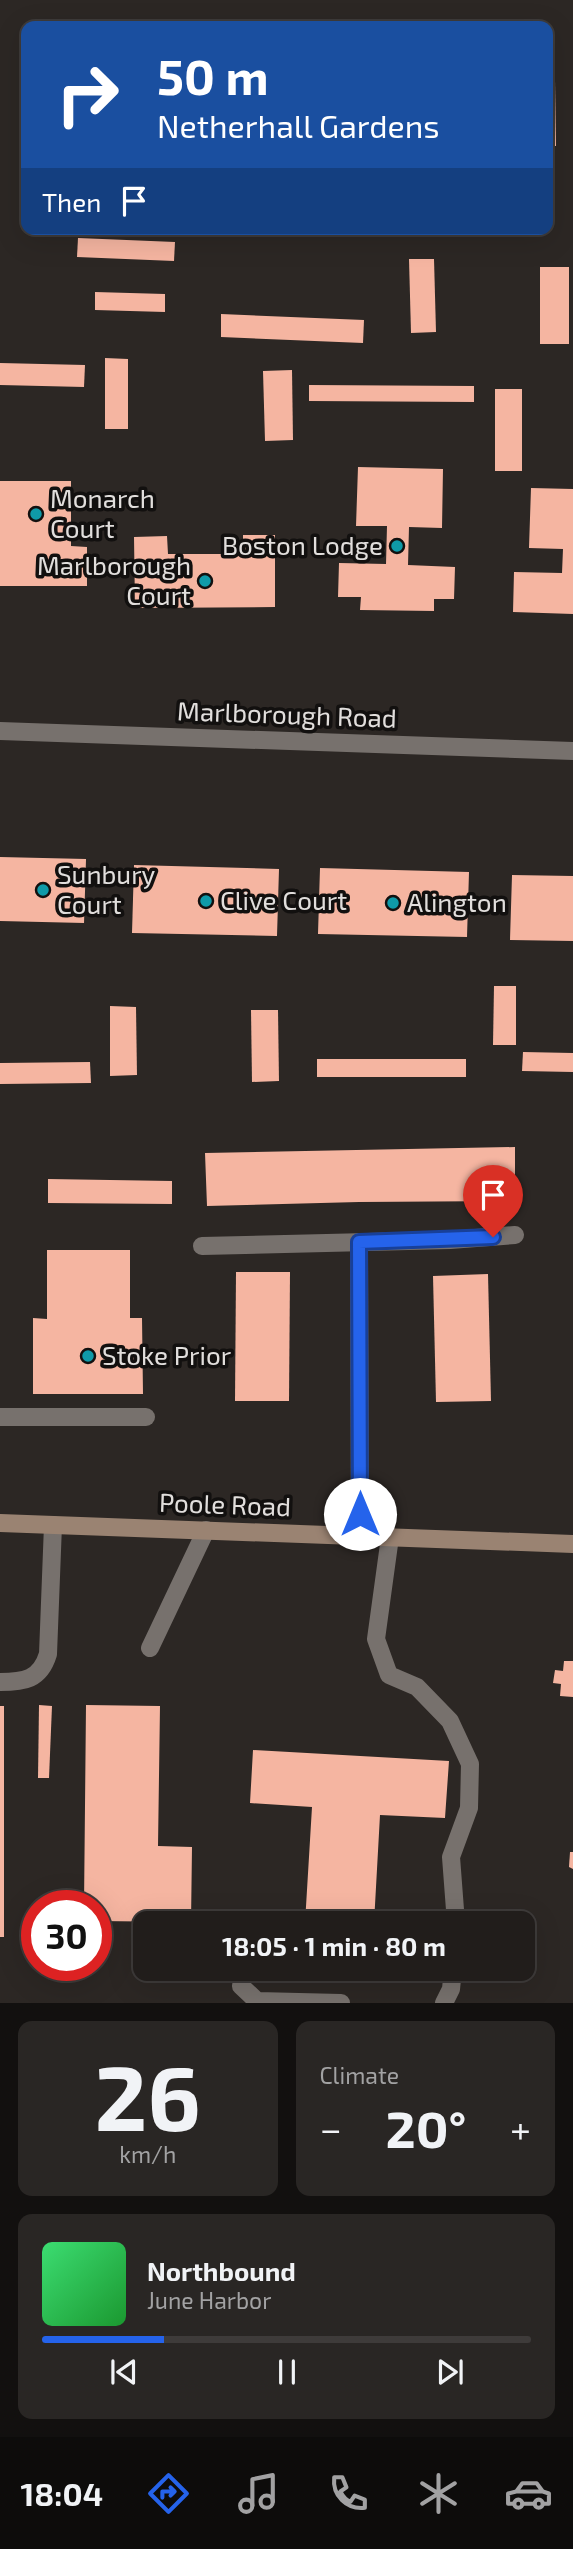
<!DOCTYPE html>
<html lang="en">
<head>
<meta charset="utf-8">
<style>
  :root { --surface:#211d1b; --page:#292624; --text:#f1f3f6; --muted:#a2a2a3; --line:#3e3b3a; --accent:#2563eb }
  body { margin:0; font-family:"Exo 2",sans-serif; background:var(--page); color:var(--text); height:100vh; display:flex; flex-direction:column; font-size:26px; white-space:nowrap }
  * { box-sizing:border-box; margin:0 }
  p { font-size:23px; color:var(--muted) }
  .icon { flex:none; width:38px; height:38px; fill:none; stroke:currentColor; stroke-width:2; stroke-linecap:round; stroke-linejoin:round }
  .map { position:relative; height:2003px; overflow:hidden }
  .side { display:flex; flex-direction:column; gap:18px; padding:18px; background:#12100f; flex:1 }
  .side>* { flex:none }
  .guide { position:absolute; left:21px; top:21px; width:532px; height:214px; border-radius:14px; box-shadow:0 7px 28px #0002,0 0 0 2px var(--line); background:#1a4fa0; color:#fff; overflow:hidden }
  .speed { position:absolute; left:21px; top:1890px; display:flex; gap:14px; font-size:35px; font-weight:700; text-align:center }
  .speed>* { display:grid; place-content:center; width:91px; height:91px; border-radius:50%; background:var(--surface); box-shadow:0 7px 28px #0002,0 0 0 2px var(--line); line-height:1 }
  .speed .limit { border:10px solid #d22; background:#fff; color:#111 }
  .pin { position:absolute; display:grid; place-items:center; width:60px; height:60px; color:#fff; margin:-72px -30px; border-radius:50% 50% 50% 0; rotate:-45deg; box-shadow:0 0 7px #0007 }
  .pin .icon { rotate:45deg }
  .me { position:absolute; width:77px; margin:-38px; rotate:0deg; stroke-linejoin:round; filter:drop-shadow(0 0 5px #0008) }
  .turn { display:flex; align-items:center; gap:24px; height:147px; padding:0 21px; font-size:32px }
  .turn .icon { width:91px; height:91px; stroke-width:2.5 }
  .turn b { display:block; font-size:49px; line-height:60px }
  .then { display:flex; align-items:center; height:66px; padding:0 21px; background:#0003; gap:14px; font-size:26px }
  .big { font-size:52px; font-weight:700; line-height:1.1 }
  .side .tile { flex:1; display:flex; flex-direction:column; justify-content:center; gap:10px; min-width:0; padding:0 24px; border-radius:14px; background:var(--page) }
  .side .dial { align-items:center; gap:0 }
  .dial b { font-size:91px; line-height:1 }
  .song { display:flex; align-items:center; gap:21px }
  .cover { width:84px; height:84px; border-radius:10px; background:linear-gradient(135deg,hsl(140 70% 55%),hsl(130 70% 35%)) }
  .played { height:7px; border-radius:4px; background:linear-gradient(90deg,var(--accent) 25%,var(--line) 25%) }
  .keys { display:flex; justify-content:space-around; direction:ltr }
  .heat { display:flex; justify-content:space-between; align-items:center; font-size:38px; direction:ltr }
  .side .tiles { flex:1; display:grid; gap:18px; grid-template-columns:1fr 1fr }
  .tile:last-child { grid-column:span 2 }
  .trip { position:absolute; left:133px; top:1911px; width:402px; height:70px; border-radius:14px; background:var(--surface); box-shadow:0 7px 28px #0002,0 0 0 2px var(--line); font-weight:700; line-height:70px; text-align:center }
  .dock { display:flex; height:112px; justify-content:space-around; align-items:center; background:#0d0c0b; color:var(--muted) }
  .dock .icon { width:49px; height:49px }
  .dock .active { color:var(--accent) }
  .dock b { font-size:32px; color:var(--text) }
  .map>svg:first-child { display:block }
  .building { fill:#f5b5a1 }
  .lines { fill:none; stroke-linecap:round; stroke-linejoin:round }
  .lane { stroke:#77716d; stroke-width:18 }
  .street { stroke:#77716d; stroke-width:18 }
  .secondary { stroke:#9a8372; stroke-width:18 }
  .route-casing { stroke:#184099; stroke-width:18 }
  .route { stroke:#2563eb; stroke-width:12 }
  .culture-dot { fill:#0f9aa8; stroke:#12100f; stroke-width:2.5 }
  .labels { text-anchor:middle; stroke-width:7; stroke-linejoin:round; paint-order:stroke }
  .poi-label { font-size:26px; fill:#e1dedc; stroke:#12100f; text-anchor:start }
  .street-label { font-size:26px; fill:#e1dedc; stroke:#12100f }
</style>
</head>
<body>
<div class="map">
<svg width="573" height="2003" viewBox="0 0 573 2003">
  <rect width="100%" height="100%" fill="#2c2724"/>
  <g class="building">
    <path d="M548,80H555L556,146H548Z"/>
    <path d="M78,238L175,242L174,261L77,257Z"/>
    <path d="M409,259H434L436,332L411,333Z"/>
    <rect x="540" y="267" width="29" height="77"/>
    <path d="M95,292L165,294V312L95,310Z"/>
    <path d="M221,314L364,320L363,343L221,337Z"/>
    <path d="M105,358L128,359V429H105Z"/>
    <path d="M0,363L85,365L84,387L0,385Z"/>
    <path d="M292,370L293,440L265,441L263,371Z"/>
    <path d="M309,385L474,386V402L309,401Z"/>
    <rect x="495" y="389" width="27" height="82"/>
    <path d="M358,467L443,469L442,528L409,527L408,565L455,567L454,599H434V611L360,610L361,597H338L339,563L386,564L387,526H356Z"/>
    <path d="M0,481H71V546L87,547V586H0Z"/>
    <path d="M531,488L573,489V614L513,612L514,572L562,573L563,549L529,548Z"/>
    <path d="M243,535H275V607L135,608L134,537L167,536L168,554H243Z"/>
    <path d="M0,857L86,859L84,923L0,921Z"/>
    <path d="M134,865L279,869L277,936L132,933Z"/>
    <path d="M320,868L469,872L467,937L318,934Z"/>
    <path d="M512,875L573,876V941L510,940Z"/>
    <path d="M494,986H516V1045H493Z"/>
    <path d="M110,1006L136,1007L137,1075L110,1076Z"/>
    <path d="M251,1010H278L279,1081L252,1082Z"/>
    <path d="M523,1052L573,1053V1072L522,1071Z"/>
    <rect x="317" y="1059" width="149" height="18"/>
    <path d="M90,1062L91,1083L0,1084V1063Z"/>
    <path d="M515,1147V1201L359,1202L207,1206L205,1153Z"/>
    <path d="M48,1179L172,1181V1204L48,1203Z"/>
    <path d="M47,1250H130V1318H142L143,1394H33V1318L47,1319Z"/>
    <path d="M236,1272H290L289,1401H235Z"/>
    <path d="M488,1274L491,1401L436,1402L433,1276Z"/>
    <path d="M564,1661H573V1697L560,1696L561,1684L553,1683L555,1670L563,1671Z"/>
    <path d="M39,1705L52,1706L49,1778H38Z"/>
    <path d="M86,1705L160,1706L158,1846L192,1847L191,1922L96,1921V1906H84Z"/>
    <rect x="0" y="1706" width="4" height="231"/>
    <path d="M253,1750L449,1761L445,1818L380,1815L374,1923H305L312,1807L250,1803Z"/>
    <path d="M570,1852H573V1869L569,1867Z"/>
  </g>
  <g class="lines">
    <g class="lane">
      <path d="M0,1417H146"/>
      <path d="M390,1537L376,1639L389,1675L417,1687L450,1721L470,1764L469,1808L451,1857L456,1923"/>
      <path d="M150,1648L206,1530"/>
      <path d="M0,1682C24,1682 40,1680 48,1654L53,1525"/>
      <path d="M244,1969L241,1986L257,2001L341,2003"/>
      <path d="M444,2003L451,1989L453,1969"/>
    </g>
    <g class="street">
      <path d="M0,731L573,751"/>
      <path d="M359,1242L360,1536"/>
      <path d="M202,1246L450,1240L515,1235"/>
    </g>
    <path class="secondary" d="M0,1523L573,1544"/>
  </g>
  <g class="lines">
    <defs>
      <path id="route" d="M360,1514L359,1242L493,1237"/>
    </defs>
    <use href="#route" class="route-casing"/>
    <use href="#route" class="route"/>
  </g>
  <g class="culture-dot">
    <circle cx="36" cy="514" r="7"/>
    <circle cx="397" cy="546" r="7"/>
    <circle cx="205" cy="581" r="7"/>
    <circle cx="43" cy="890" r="7"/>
    <circle cx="206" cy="901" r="7"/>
    <circle cx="393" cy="903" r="7"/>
    <circle cx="88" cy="1356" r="7"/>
  </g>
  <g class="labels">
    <g class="poi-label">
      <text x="50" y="508">Monarch<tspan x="50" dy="30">Court</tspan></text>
      <text x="383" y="555" text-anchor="end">Boston Lodge</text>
      <text x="191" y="575" text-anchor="end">Marlborough<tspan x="191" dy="30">Court</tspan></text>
      <text x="57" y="884">Sunbury<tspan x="57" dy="30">Court</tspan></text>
      <text x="220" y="910">Clive Court</text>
      <text x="407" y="912">Alington</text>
      <text x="102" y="1365">Stoke Prior</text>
    </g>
    <g class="street-label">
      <text transform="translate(287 715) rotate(2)" y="9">Marlborough Road</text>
      <text transform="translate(225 1505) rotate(2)" y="9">Poole Road</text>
    </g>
  </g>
</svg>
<div class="speed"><div class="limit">30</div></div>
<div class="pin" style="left:493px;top:1237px;background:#d93025"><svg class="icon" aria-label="arrive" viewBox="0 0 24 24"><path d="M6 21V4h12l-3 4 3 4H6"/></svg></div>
<svg class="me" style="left:360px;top:1514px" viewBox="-20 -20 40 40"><circle r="19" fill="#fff"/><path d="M0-13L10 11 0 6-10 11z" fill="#2563eb"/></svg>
<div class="trip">18:05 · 1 min · 80 m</div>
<div class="guide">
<div class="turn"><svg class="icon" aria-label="right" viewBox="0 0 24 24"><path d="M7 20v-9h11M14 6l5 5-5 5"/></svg><div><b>50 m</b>Netherhall Gardens</div></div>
<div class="then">Then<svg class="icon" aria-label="arrive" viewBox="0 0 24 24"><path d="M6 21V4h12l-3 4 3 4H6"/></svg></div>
</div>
</div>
<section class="side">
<div class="tiles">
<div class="tile dial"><b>26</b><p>km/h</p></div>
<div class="tile"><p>Climate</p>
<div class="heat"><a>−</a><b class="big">20°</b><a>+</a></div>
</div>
<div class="tile">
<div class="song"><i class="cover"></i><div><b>Northbound</b><p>June Harbor</p></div></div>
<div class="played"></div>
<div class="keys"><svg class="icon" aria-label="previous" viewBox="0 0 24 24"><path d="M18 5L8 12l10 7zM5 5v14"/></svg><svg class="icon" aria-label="pause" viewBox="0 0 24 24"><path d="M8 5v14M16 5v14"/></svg><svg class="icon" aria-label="next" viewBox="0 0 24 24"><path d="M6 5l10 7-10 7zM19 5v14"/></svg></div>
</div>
</div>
</section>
<nav class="dock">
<b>18:04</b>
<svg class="icon active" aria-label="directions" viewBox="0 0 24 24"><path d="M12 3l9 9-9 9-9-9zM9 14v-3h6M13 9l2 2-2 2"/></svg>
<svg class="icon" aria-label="music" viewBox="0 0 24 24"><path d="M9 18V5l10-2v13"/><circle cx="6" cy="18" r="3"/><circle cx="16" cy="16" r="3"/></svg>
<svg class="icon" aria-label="phone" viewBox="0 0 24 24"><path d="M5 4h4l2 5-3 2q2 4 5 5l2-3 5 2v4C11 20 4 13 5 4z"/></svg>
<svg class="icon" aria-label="climate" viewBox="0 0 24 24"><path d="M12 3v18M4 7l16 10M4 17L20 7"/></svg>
<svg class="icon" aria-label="car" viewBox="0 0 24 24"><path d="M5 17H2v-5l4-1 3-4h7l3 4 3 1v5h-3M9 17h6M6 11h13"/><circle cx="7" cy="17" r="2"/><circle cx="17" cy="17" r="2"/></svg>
</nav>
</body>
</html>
